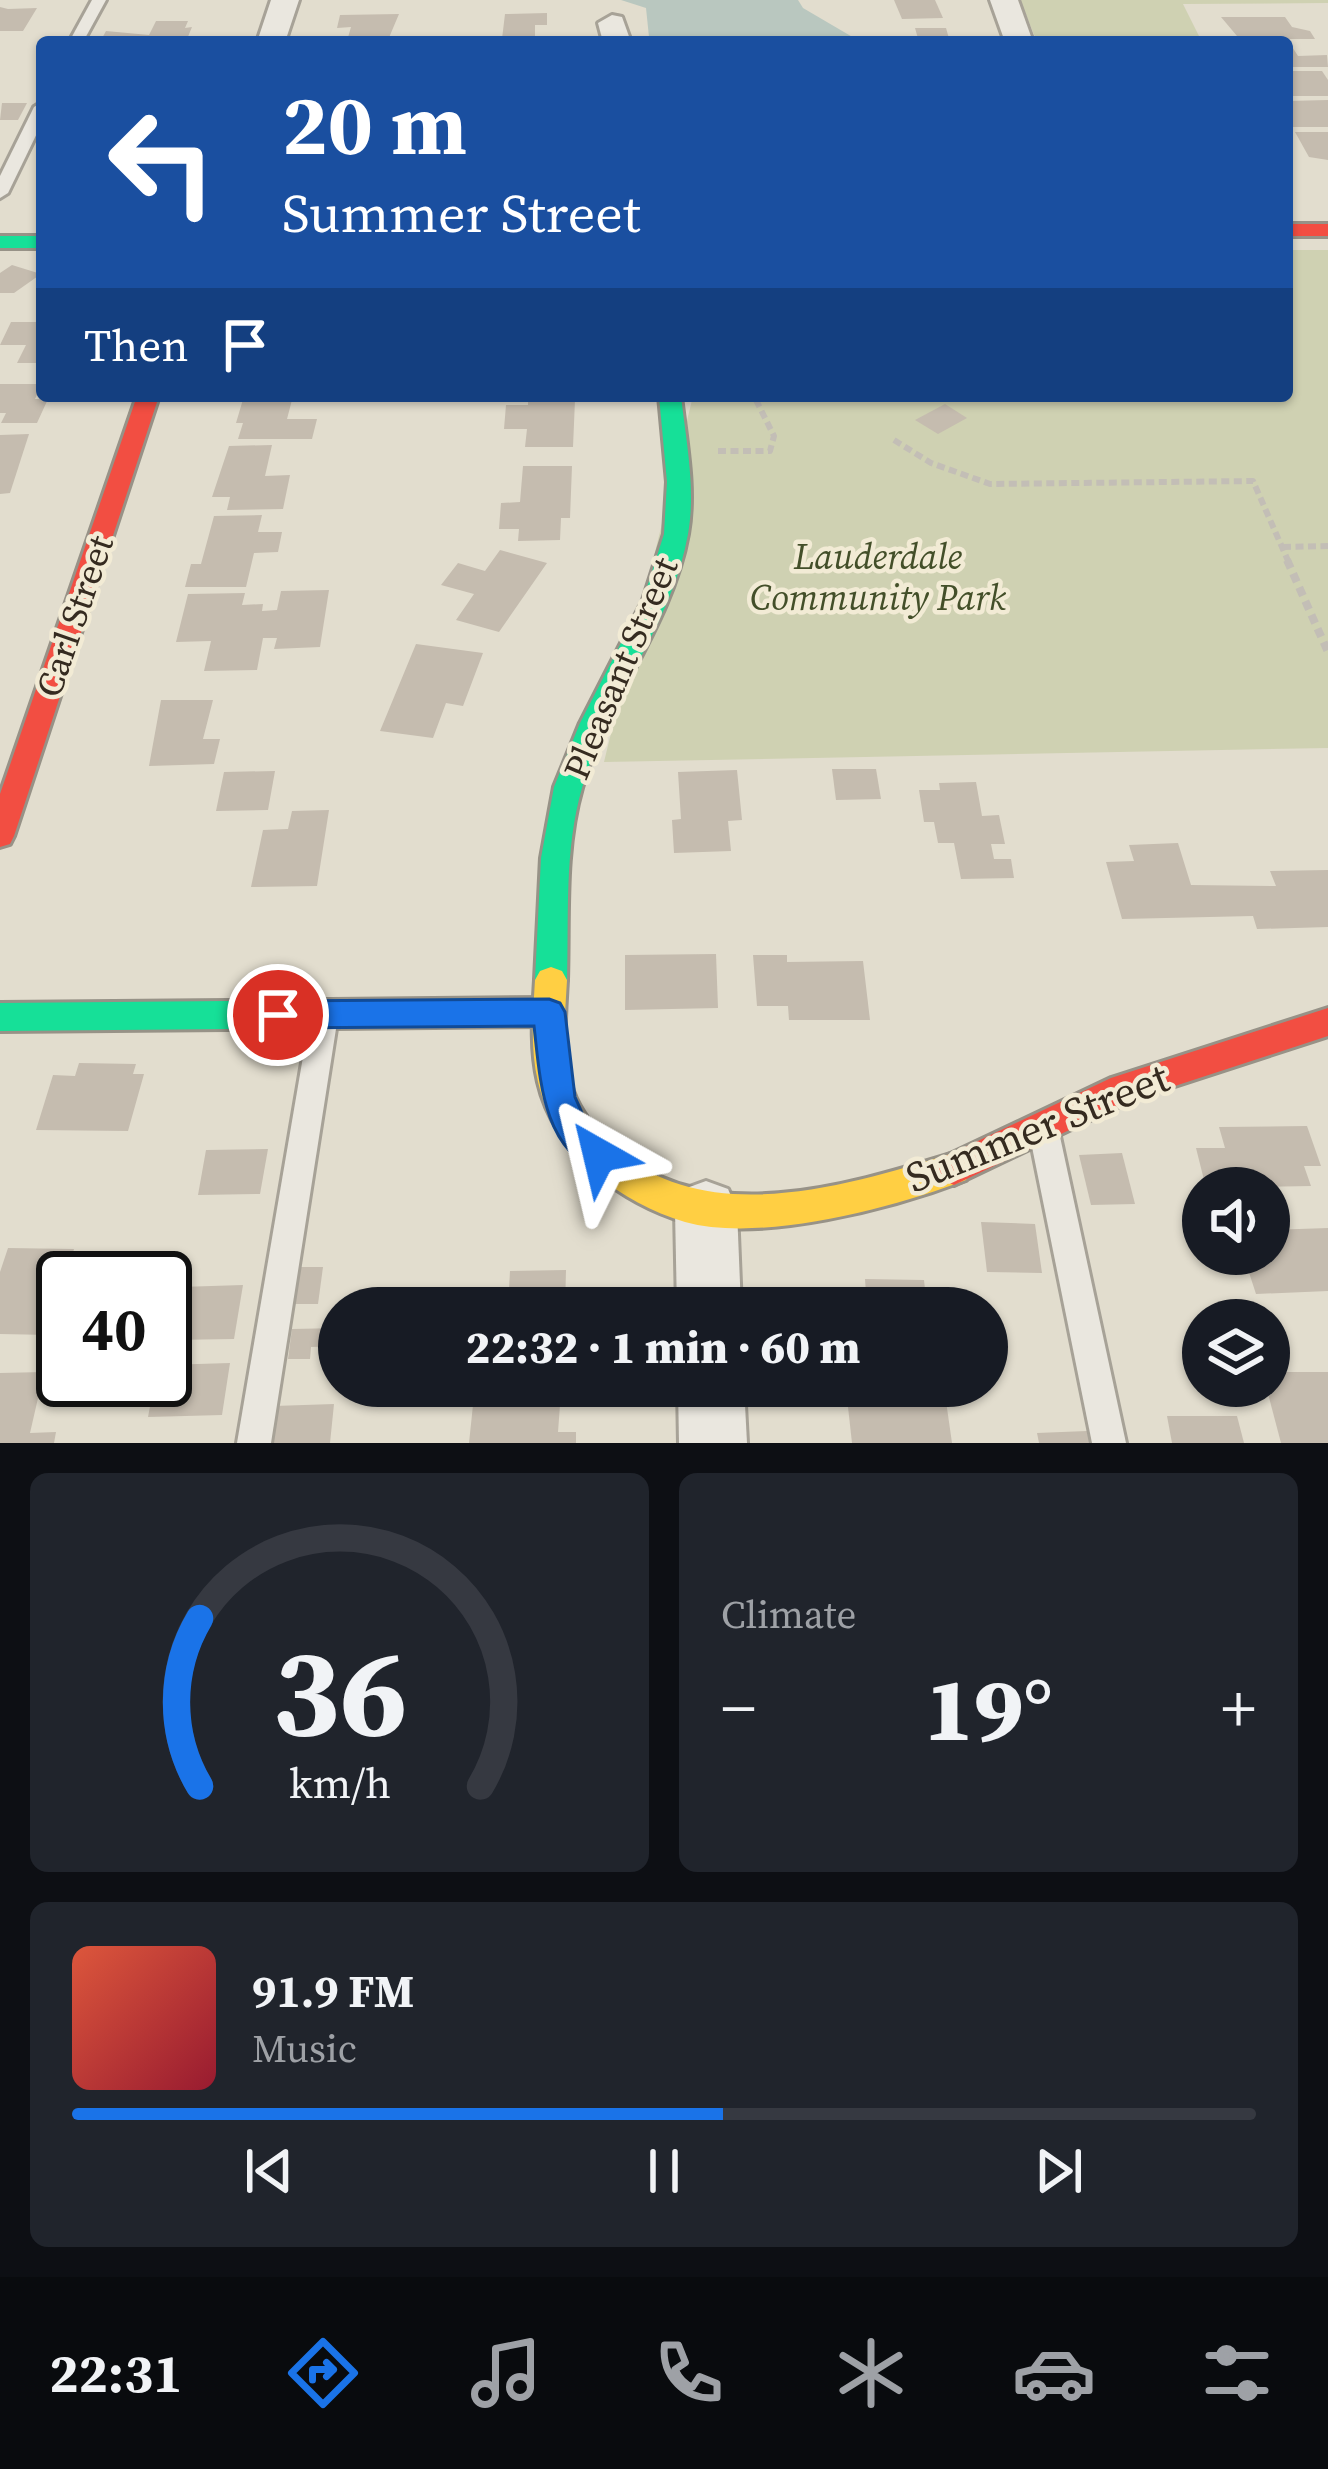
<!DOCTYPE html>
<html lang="en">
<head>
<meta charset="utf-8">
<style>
  :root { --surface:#171b24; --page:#20242c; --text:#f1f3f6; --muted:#9ea1a6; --line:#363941; --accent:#1a73e8 }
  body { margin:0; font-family:"Source Serif 4",serif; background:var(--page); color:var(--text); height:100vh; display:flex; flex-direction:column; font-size:45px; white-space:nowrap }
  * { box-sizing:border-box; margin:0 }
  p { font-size:39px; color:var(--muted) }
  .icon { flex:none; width:66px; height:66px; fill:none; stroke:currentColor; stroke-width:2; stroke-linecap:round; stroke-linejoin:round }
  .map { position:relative; height:1443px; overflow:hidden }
  .side { display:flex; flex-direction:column; gap:30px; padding:30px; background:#0d0f14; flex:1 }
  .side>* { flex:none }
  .hud { position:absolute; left:36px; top:36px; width:1257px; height:366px; border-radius:12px; box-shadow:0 3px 9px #0004; background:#1a4fa0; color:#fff; overflow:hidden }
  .fabs { position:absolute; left:1182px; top:1167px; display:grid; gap:24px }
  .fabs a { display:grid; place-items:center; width:108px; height:108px; border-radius:50%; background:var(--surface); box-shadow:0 3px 9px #0004; font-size:60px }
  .speed { position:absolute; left:36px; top:1251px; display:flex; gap:24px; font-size:60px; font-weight:700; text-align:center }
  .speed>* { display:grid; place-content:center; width:156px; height:156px; border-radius:50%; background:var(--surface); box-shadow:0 3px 9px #0004; line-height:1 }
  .speed .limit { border:6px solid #111; border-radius:18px; background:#fff; color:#111 }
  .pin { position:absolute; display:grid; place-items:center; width:102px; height:102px; color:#fff; margin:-51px; border:6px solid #fff; border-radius:50%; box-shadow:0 3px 12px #0007 }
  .me { position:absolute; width:132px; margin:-66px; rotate:323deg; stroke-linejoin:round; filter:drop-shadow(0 0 9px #0008) }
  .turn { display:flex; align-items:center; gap:42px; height:252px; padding:0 48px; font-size:54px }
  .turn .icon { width:156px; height:156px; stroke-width:2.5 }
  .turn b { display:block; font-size:84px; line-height:102px }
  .then { display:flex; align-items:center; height:114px; padding:0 48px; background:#0003; gap:24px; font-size:45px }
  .big { font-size:90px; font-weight:800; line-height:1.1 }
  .side .tile { flex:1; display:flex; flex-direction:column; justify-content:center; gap:18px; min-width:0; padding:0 42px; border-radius:18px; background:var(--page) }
  .side .dial { align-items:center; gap:0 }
  .dial svg { height:312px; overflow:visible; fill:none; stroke:var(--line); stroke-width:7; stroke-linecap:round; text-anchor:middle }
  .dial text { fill:var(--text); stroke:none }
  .song { display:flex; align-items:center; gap:36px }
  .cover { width:144px; height:144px; border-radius:18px; background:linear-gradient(135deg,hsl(10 70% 55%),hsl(350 70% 35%)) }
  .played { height:12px; border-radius:6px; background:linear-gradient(90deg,var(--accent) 55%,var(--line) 55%) }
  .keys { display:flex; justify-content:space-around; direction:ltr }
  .heat { display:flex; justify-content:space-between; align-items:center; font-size:66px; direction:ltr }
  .side .tiles { flex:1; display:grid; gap:30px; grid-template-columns:1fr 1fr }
  .tile:last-child { grid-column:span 2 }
  .trip { position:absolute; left:318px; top:1287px; width:690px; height:120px; border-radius:60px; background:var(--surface); box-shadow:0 3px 9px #0004; font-weight:800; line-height:120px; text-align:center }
  .menu { display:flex; height:192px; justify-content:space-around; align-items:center; background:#090b0e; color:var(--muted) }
  .menu .icon { width:84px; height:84px }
  .menu .on { color:var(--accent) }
  .menu b { font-size:54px; color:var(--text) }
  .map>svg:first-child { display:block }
  .green { fill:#cfd1b2 }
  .water { fill:#b9c7bf }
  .building { fill:#c5bcaf }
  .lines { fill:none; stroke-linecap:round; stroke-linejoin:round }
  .lane-casing { stroke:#a7a297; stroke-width:6 }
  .street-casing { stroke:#a7a297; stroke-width:6 }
  .fast-casing { stroke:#979287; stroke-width:6 }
  .slow-casing { stroke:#979287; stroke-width:6 }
  .jam-casing { stroke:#979287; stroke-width:6 }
  .path-far1 { stroke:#c3beb6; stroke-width:6; stroke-dasharray:8 4.5; stroke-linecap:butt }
  .path { stroke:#c3beb6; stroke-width:8; stroke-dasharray:9 6; stroke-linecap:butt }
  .lane { fill:#eae7df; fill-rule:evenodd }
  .street { fill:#eae7df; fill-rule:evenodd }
  .fast { fill:#16e098; fill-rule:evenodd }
  .slow { fill:#ffcf43; fill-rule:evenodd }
  .jam { fill:#f24e42; fill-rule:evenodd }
  .route { fill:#1a73e8; stroke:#114b97; stroke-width:3 }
  .labels { text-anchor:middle; stroke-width:9; stroke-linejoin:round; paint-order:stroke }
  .park-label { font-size:36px; font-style:italic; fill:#434f29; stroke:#f2ebd5 }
  .street-label { font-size:36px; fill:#352b20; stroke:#f2ebd5 }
  .near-street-label { font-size:42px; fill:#352b20; stroke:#f2ebd5 }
</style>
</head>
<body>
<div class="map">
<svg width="1328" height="1443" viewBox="0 0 1328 1443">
  <rect width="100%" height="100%" fill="#e2ddce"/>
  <g class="green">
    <path d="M1020,0H1328V3L1183,4L1202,42H1037Z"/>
    <path d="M1287,250H1328V748L604,762L693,396H1287Z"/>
  </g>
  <path class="water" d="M621,0H798L803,8L861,42H658L649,37L646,8Z"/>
  <g class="building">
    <path d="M894,0H935L943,18L902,19Z"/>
    <path d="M0,7L8,9L37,8L23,31H0Z"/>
    <path d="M547,13V25H535V39H502L505,14Z"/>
    <path d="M399,14L388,40L347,41L351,27L337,28L340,15Z"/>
    <path d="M1221,17H1285L1292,27L1310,31L1315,39H1287L1298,56L1327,55L1328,67H1287V39L1237,36Z"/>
    <path d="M156,21H188L185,28L192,27L187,39L100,42L106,31L149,35Z"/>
    <path d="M915,28H946L950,42H919Z"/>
    <path d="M1287,71H1322L1328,80V96H1287Z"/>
    <path d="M1328,100V127H1291L1287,101Z"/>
    <path d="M2,103H27L18,120H0Z"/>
    <path d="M1295,132H1328V160L1309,157Z"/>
    <path d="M12,265L41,274L14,293H0V273Z"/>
    <path d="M11,322H42V363H17L26,345H0Z"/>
    <path d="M0,384H42L35,399H48L37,423H1L6,413H0Z"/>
    <path d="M244,396H293L287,419H317L312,439H238L243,423H236Z"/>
    <path d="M528,400H575L573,447H525L527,429H504L506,405H528Z"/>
    <path d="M945,404L967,418L938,434L915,420Z"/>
    <path d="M29,434L10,493L0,494V435Z"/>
    <path d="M272,445L265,476L290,475L283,509L227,510L230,497H212L229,446Z"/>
    <path d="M523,466H572L570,518H561L560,540L518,541L519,529H499L501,503L520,502Z"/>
    <path d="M262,515L258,532H282L278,552L254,553L246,587H185L191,564H201L214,516Z"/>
    <path d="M500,550L547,563L499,632L456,620L474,594L441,585L458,563L485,571Z"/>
    <path d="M329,590L320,647L274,649L277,638H263L257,670L204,671L211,641L176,642L188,594L245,593L242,605L263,604L262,611L277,610L281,591Z"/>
    <path d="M416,644L483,653L463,706L446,703L433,738L380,731Z"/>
    <path d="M161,700H213L203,739H220L214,764L149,766Z"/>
    <path d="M832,769H876L881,799L836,800Z"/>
    <path d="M737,770L742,820L728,821L731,851L674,853L672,820L681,819L678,772Z"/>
    <path d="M275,771L268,810L216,811L224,772Z"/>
    <path d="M976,782L982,816L999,815L1005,844H991L994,859H1011L1014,878L961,879L954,843H938L934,822H924L919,790H940L939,783Z"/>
    <path d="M329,810L317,886L251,887L263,830L288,829L292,811Z"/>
    <path d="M1178,843L1191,885L1276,886L1270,871L1328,870V927L1257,929L1253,916L1122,919L1106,862L1134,861L1129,845Z"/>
    <path d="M716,954L718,1008L625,1010V955Z"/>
    <path d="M753,955H787V962L863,961L870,1020H789L788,1006H757Z"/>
    <path d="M79,1063L136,1064L133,1074H144L128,1131L36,1130L53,1075L75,1076Z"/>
    <path d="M1307,1126L1321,1166H1304L1311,1186L1206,1188L1196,1148H1225L1219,1127Z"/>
    <path d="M268,1149L260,1194L198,1195L206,1150Z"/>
    <path d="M1122,1153L1135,1204L1091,1205L1079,1155Z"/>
    <path d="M981,1222L1035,1224L1042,1273L987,1272Z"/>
    <path d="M1328,1228V1291L1256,1294L1243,1254H1269V1230Z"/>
    <path d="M8,1248L74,1249L50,1335L0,1334V1272Z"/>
    <path d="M299,1267H323L318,1304H293Z"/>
    <path d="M566,1270L565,1308H508L510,1271Z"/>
    <path d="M865,1279L924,1280L927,1308H867Z"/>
    <path d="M243,1285L234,1339L171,1340L180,1287Z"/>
    <path d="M339,1328V1346L311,1347L310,1359H288L292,1329Z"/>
    <path d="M230,1363L222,1415L148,1417L155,1380H165V1365Z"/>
    <path d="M44,1372L30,1433L56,1432L54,1443H0V1373Z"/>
    <path d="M1269,1372H1328V1443H1281L1266,1386Z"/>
    <path d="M944,1387L952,1443H852L846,1389Z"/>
    <path d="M334,1404L330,1443H269L274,1406Z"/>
    <path d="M473,1405H560L558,1432H576V1443H469Z"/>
    <path d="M1167,1416H1237L1244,1443H1172Z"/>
    <path d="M1087,1431L1090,1443H1039L1037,1433Z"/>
  </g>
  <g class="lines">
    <defs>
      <g id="lane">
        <path d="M92,0H106L83,42H69Z"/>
        <path d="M42,102V123L8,193L0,198V176L34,107Z"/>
        <path d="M324,1004L334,1007L338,1016L271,1443H237L310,1016L314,1007Z"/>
        <path d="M1044,1118L1055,1122L1059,1132L1126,1443H1092L1029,1132L1033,1122Z"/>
      </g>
      <g id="street">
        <path d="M271,0H299L285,42H257Z"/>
        <path d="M990,0H1018L1033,42H1005Z"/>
        <path d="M612,15L622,17L631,42H603L598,23Z"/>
        <path d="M706,1181L728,1189L737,1210L741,1308H677L675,1210L684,1189Z"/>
        <path d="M678,1386H744L747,1443H679Z"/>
      </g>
      <g id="fast">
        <rect x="0" y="236" width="42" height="12"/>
        <path d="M659,396H681C686,441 696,489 688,534C672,625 607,699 582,788C564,850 569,916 567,980L562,989L551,993L540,989L535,980L541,858L554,787L580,723L643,600L664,534L667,482Z"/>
        <path d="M549,998L560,1002L565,1012L560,1022L549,1026L0,1031V1003Z"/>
      </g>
      <path id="slow" d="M551,967L562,971L567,980C565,1016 561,1056 573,1091C581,1114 599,1134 617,1150C710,1229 849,1185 954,1153L966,1158L971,1169L966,1180C893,1208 761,1243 685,1222C652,1212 622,1196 596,1174C568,1151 546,1117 538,1082C530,1048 533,1014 535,980L540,971Z"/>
      <g id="jam">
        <rect x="1287" y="224" width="41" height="12"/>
        <path d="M137,396H159L14,836L10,844L0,847V794Z"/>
        <path d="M1328,1008V1036L1132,1100L954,1185L942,1180L937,1169L942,1158L1111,1078Z"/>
      </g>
    </defs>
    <use href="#lane" class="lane-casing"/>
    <use href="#street" class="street-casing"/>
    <use href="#fast" class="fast-casing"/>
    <use href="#slow" class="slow-casing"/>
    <use href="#jam" class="jam-casing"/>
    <g class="path-far1">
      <path d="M894,440L931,463L990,484L1253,481L1289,563"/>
      <path d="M718,451H770L774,436L754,396"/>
      <path d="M1283,547L1328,546"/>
    </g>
    <path class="path" d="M1287,560L1328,652"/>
    <use href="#lane" class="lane"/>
    <use href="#street" class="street"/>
    <use href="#fast" class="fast"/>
    <use href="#slow" class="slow"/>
    <use href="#jam" class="jam"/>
  </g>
  <path class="route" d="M549,999L560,1003L565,1012L575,1097L584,1117L616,1155L611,1166L599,1171C542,1149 540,1077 534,1026L278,1028L266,1024L262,1015L266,1005L278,1001Z"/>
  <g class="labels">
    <g class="park-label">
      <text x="878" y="569">Lauderdale<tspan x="878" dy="41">Community Park</tspan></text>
    </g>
    <g class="street-label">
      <text transform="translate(74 616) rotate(-71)" y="13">Carl Street</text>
      <text transform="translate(620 668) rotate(-67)" y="13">Pleasant Street</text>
    </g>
    <g class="near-street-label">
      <text transform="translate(1037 1127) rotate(-22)" y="15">Summer Street</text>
    </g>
  </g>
</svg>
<div class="fabs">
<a><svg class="icon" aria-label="sound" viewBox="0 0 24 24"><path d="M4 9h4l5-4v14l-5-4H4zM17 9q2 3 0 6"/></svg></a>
<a><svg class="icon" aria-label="layers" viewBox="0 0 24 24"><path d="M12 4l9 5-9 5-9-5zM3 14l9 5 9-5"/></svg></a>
</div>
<div class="speed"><div class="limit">40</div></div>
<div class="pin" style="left:278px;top:1015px;background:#d93025"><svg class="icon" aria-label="arrive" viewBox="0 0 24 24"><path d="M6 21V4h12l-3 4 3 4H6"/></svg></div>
<svg class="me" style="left:599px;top:1155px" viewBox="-20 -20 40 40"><path d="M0-17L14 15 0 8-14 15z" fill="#1a73e8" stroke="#fff" stroke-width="4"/></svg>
<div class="trip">22:32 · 1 min · 60 m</div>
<div class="hud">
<div class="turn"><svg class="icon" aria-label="left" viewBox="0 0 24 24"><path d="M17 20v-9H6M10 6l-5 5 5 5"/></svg><div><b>20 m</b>Summer Street</div></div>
<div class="then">Then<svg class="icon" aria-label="arrive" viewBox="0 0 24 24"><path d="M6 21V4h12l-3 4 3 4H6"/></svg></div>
</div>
</div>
<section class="side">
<div class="tiles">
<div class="tile dial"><svg viewBox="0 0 100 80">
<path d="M14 69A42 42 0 1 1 86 69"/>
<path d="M14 69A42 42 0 0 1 14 26" stroke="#1a73e8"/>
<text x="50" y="56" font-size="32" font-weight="700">36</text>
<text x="50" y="72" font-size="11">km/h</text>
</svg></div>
<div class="tile"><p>Climate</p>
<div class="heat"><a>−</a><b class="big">19°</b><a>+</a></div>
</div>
<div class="tile">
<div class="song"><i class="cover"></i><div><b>91.9 FM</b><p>Music</p></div></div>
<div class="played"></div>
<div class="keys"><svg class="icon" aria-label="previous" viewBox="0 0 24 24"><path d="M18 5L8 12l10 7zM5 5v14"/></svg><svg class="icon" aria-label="pause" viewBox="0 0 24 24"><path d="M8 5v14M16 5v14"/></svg><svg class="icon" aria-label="next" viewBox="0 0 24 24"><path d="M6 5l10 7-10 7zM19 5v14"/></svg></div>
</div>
</div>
</section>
<nav class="menu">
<b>22:31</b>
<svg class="icon on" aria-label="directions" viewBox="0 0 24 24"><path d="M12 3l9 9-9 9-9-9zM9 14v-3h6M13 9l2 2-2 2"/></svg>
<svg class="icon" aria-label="music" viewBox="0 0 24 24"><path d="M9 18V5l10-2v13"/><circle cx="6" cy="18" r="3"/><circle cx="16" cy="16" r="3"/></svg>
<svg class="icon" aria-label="phone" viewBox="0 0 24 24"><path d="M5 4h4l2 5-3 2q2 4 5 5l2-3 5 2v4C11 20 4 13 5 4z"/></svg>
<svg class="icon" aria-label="climate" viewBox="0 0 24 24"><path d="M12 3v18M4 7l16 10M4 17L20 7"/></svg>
<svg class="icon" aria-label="car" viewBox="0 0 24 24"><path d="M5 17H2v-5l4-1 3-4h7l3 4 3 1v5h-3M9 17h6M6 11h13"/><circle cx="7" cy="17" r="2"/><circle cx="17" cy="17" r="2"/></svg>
<svg class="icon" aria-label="filters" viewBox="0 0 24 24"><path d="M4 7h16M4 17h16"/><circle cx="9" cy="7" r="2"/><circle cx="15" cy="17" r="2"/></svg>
</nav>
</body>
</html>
